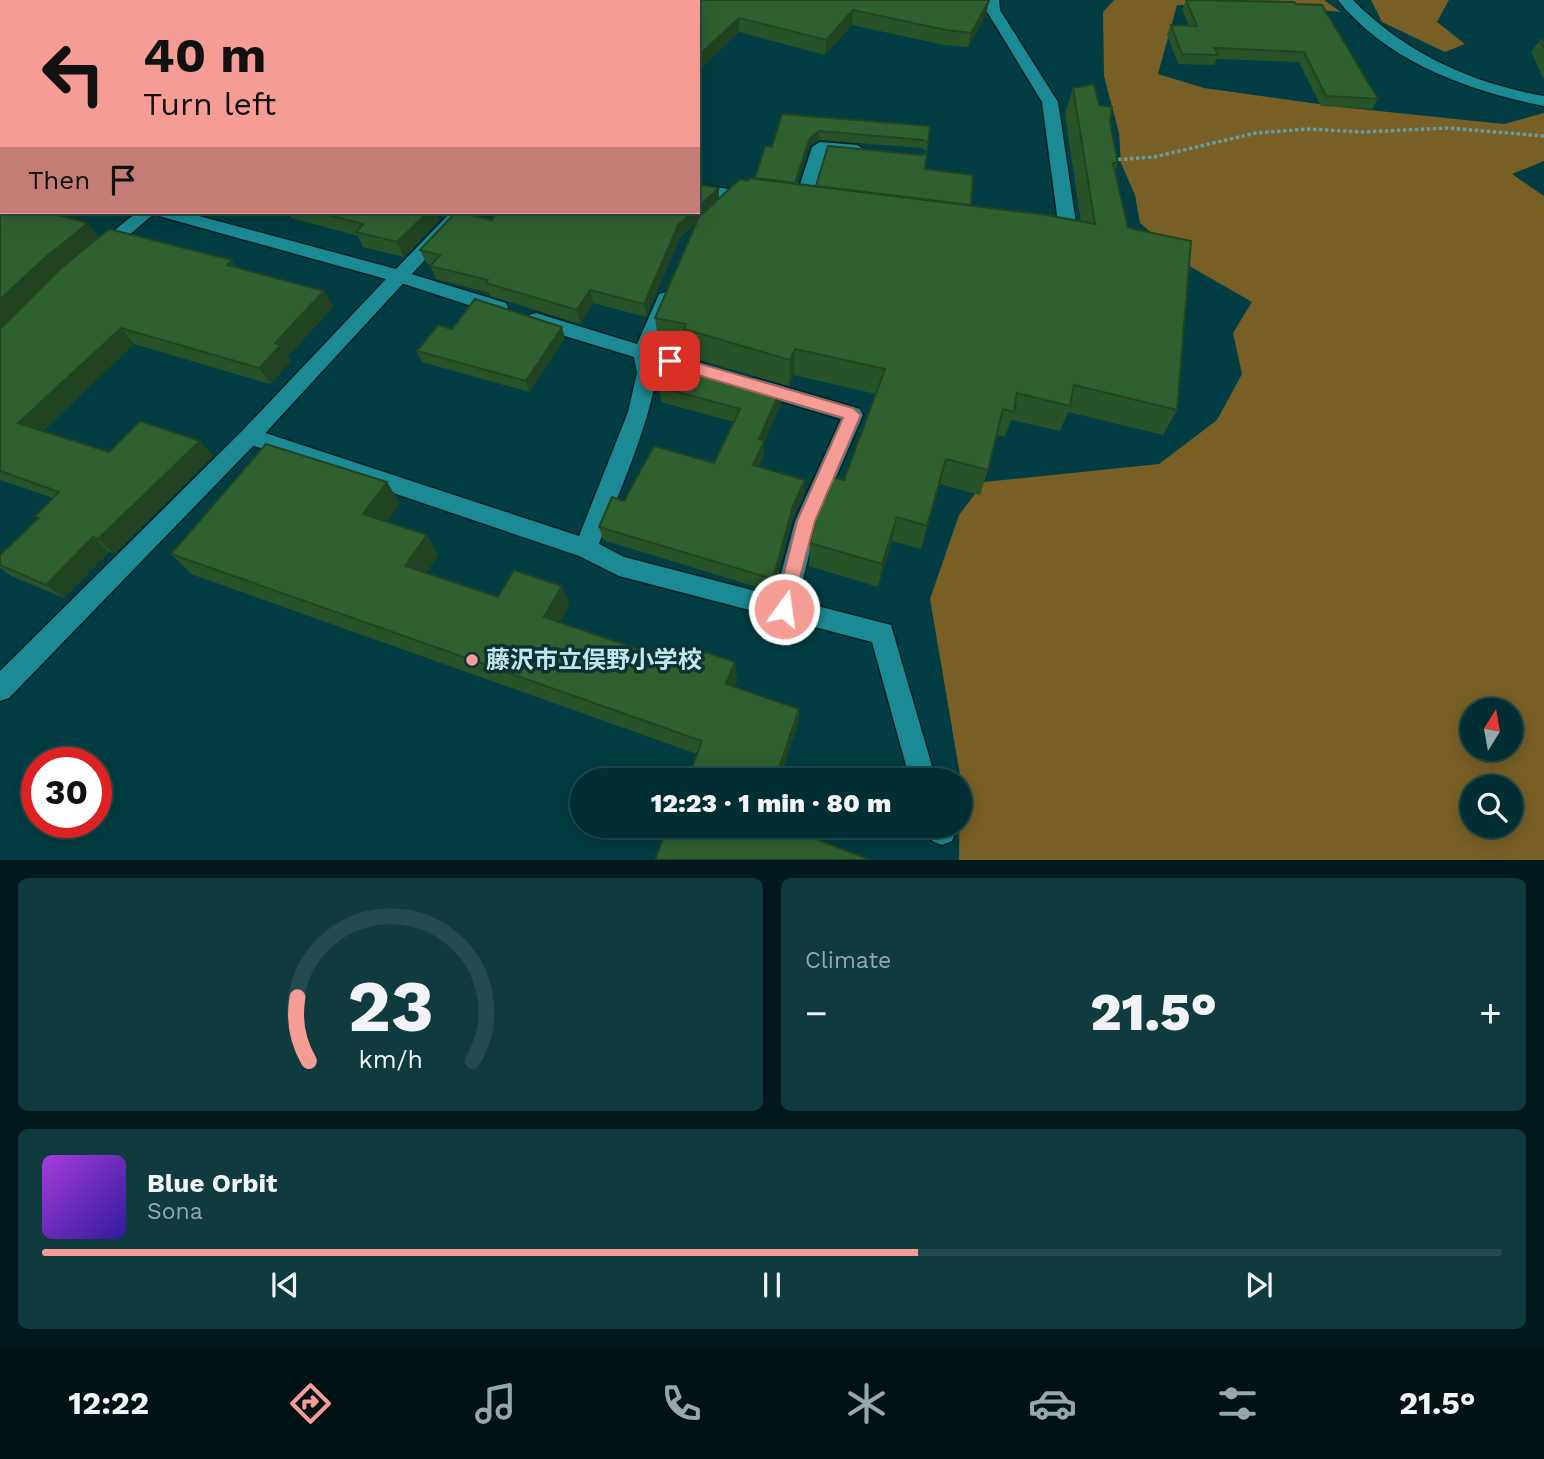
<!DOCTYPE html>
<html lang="en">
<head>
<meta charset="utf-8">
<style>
  :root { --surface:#012e32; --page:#0f3a3e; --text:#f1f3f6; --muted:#96a8ac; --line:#234a4d; --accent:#f59c95 }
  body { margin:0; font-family:"Work Sans","Noto Sans JP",sans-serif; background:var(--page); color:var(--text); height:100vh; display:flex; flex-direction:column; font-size:26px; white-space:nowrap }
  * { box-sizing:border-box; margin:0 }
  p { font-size:23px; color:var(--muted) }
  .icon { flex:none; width:38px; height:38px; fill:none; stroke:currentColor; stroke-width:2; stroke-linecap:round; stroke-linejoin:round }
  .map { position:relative; height:860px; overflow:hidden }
  .details { display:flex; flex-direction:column; gap:18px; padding:18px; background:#01191c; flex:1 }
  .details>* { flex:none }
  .guide { position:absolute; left:0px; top:0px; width:700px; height:214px; box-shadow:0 4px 18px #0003,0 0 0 2px var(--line); background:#f59c95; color:#111; overflow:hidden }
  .needle { width:46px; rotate:11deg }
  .tools { position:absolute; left:1460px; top:698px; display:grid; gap:14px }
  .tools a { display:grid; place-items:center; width:63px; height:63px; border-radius:50%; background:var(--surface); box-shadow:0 4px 18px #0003,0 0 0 2px var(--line); font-size:35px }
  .speed { position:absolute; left:21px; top:747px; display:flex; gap:14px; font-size:35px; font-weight:700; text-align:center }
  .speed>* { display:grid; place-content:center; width:91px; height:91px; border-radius:50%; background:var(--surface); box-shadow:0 4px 18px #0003,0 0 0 2px var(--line); line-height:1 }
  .speed .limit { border:10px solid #d22; background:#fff; color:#111 }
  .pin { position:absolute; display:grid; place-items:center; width:60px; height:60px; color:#fff; margin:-30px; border-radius:14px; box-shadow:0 4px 10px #0006 }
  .me { position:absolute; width:77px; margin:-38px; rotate:14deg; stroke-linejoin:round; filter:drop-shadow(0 0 5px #0008) }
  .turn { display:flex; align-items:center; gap:24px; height:147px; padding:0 28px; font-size:32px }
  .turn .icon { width:91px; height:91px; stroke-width:2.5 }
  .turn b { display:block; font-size:49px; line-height:60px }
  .then { display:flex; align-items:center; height:66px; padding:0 28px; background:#0003; gap:14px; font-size:26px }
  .big { font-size:52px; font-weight:800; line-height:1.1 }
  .details .card { flex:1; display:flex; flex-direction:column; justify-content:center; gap:10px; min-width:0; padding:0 24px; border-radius:10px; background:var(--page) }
  .details .dial { align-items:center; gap:0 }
  .dial svg { height:182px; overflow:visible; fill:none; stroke:var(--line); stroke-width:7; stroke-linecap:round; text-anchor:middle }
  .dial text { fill:var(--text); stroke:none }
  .song { display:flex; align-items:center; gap:21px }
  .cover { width:84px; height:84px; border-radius:10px; background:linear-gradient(135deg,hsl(280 70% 55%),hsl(250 70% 35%)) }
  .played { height:7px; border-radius:4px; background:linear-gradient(90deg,var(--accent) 60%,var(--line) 60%) }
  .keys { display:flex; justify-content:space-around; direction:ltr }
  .heat { display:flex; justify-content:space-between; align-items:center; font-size:38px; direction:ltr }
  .details .tiles { flex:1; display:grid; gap:18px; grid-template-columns:1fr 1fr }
  .card:last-child { grid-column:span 2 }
  .trip { position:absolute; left:570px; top:768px; width:402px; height:70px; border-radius:35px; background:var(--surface); box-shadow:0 4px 18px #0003,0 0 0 2px var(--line); font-weight:800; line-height:70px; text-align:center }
  .tabs { display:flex; height:112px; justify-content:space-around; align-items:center; background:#001214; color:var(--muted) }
  .tabs .icon { width:49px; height:49px }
  .tabs .active { color:var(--accent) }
  .tabs b { font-size:32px; color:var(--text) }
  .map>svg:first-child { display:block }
  .forest { fill:#785f25; fill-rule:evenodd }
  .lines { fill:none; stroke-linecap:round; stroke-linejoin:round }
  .street-casing { stroke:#022225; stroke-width:3 }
  .secondary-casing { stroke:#022225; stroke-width:3 }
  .path { stroke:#679ba0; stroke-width:3.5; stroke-dasharray:3.5 2.5; stroke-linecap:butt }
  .street { fill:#1c8a94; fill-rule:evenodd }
  .secondary { fill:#1c8a94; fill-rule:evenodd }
  .wall { fill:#285329 }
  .shaded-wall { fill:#214322 }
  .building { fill:#2f6030; stroke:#214322; stroke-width:2 }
  .route { fill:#f59c95; stroke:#9f6561; stroke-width:2 }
  .poi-dot { fill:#f59c95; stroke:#113034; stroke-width:2.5 }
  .labels { text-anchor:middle; stroke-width:7; stroke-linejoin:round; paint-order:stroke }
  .poi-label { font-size:24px; font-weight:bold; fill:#bde9ee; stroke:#113034; text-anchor:start }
</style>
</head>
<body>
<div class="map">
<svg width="1544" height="861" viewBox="0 0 1544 861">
  <rect width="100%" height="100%" fill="#013d42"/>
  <g class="forest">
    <path d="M1114,0H1324L1341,12L1258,5H1177L1158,74L1204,88L1340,107L1504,124L1544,113V161L1512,174L1544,196V860H959L960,775L930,599L959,515L984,482L1159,464L1217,420L1242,374L1233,333L1252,302L1191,267L1140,223L1135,195L1121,163L1119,133L1104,76L1103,12ZM1472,710H1510V749H1472ZM1472,788H1510V826H1472Z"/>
    <path d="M1371,0H1449L1437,22L1465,44L1445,52L1382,22Z"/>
  </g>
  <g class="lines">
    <defs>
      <g id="street">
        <path d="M276,0H290L275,2Z"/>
        <path d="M443,0H458L442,2Z"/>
        <path d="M985,0H999L1000,10L1058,102L1078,237L1075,241L1059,242L1050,236L1059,230L1042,102L986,10Z"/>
        <path d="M1338,0H1353C1405,53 1471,83 1544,96V106C1469,91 1387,62 1338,0Z"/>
        <path d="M820,142L857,145L865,150L857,155L826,152L810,203L802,208L796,207L794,203L812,147Z"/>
        <path d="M698,185L753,192L761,197L753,202L698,195Z"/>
        <path d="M137,212H156L107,254H95L92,250L95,246Z"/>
        <path d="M398,270L506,303L508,308L506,313L499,315L392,280L389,276L392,272Z"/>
        <path d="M666,292L673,294L675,299L655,349L707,365L710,370L707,375L700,377L655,364C662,397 613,507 599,544L624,557L775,596L795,521L841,419L747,391L744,386L747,381L754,378L860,409L863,415L817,521L798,601L891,625L936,780H910L872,642L619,576L579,556L243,442L239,436L243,430L250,428L579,536L628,412L637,373L634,357L529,325L526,320L529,315L536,313L637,344L657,299L659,294Z"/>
        <path d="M926,826H954L956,831L952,841L942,845L932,841Z"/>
      </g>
      <g id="secondary">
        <path d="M0,158L2,159V169L0,168Z"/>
        <path d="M157,212H184L396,269L451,212H469L257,442L9,698L0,701V671L243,430L386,279L159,216Z"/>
      </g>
    </defs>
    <use href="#street" class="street-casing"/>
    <use href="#secondary" class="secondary-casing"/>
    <path class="path" d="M1112,160L1154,157L1256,133L1309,129L1362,132L1449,128L1544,136"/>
    <use href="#street" class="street"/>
    <use href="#secondary" class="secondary"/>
  </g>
  <g class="wall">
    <path d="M0,0H273V2H2V139H0Z"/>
    <path d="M989,0L986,15L968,47L944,45L852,25L825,55L739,32L698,2Z"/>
    <path d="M1186,0L1296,4L1378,99L1372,109L1321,106L1299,62L1217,59L1214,65L1178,64L1167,35L1171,25L1189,26L1182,10Z"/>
    <path d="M1540,40H1544V80L1531,52Z"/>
    <path d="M1073,88L1099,105L1110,123L1118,163L1115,172L1128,228L1177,410L1163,435L1068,412L1060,431L1011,420L1005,437L997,435L988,470L980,495L940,484L921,549L892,541L878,587L809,566L810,543L844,480L876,394L794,375L789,386L686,356V350L659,344L655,318L697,222L680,238L646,317L593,303L580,324L490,296L489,293L436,279L430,266L431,265L426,263L420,250L492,220L719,188V199L748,181L755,178L772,147L782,114L930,126L927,151L921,148L819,140L809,146L797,184L816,186L925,169L971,205L1081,222L1065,114Z"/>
    <path d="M0,199L98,238L236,267L324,291L333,307L288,356L291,361L270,384L134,344L43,431L109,452L213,456L114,554L109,552L64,598L11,576L0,568V555L38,519L35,516L53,498L0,480Z"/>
    <path d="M285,212H440L437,215L439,220L404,257L363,247L358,236L291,218L288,212Z"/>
    <path d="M565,338L529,392L422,362L417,351Z"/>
    <path d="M659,387L781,404L764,443V455L759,467L805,480L804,494L792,520L773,592L603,540L599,527L714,463L734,422L661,402Z"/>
    <path d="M400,503L386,522L427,535L438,555L426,573L498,597L562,586L569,605L559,623L682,664L737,680L734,687L799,709L798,725L697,754L191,574L171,554Z"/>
  </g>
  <g class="shaded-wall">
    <path d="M254,0H273V2H252Z"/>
    <path d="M989,1L986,15L968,47L971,33Z"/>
    <path d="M853,10L852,25L825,55L826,40Z"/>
    <path d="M739,18V32L698,72V56Z"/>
    <path d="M819,131V140L809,146L794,194V186L810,138Z"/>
    <path d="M719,188V202L680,238L646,317L644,304L678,225L693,212H698V207Z"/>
    <path d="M428,212H440L437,215L439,220L404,257L397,242Z"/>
    <path d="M88,223L100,239L0,329V299L46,257Z"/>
    <path d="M232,260L242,277L227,265Z"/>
    <path d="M590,290L593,303L580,324L577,310Z"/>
    <path d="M324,291L333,307L288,356L291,361L270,384L259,368L275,343Z"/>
    <path d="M562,327L565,338L529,392L526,381Z"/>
    <path d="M121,328L134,344L35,438L18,423Z"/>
    <path d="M795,349L794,375L789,386L790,360Z"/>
    <path d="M781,389V404L764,443V455L753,479V465L759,439Z"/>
    <path d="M200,441L213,456L114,554L98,539Z"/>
    <path d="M946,459L940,484L921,549L927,526Z"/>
    <path d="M805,480L804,494L792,520L773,592V579L793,506Z"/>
    <path d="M387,482L400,503L377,535L363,514Z"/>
    <path d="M897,517L892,541L878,587L882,564Z"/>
    <path d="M427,535L438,555L418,586L405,566Z"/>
    <path d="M93,537L109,552L64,598L46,585Z"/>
    <path d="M562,586L569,605L552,636L544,617Z"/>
    <path d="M735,662L737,680L728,701L726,684Z"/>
    <path d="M799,709L798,725L779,780H775Z"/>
  </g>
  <g class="building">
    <path d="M0,0H254L252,2H2V127H0Z"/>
    <path d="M473,0H989V1L971,33L946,30L853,10L826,40L739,18L698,56V2H471Z"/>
    <path d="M1186,0L1294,2L1296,4L1322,5L1378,99L1326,96L1304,52L1215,48L1218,55L1182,54L1171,25L1197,26Z"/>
    <path d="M1540,40H1544V49Z"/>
    <path d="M1094,84L1099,105L1112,107L1110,123L1118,163H1113L1128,228L1191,241L1177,410L1074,385L1070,406L1017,393L1014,412L1003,409L988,470L946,459L927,526L897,517L882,564L810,543L821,498L831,477L844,480L885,369L795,349L790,360L684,329L686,324L655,318L699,217L740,179L748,181L749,178L1046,215L1095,224L1073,88Z"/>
    <path d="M782,114L930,126L928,143L923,140L819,131L810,138L795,183L755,178L765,146L772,147Z"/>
    <path d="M828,146L922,155L927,153L925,169L973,175L971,205L816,186Z"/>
    <path d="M698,184L719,188L698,207Z"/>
    <path d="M0,199L2,200V212H46L88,223L46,257L0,299Z"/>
    <path d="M317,212H428L397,242L356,232L363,224Z"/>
    <path d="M456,212L492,220L497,212H693L678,225L644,304L590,290L577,310L486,283L488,280L430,266L440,255L420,250Z"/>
    <path d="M109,229L232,260L227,265L324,291L275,343L281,345L259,368L121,328L18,423L109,452L140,421L200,441L98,539L93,537L46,585L0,565V555L39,518L35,516L59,492L0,471V329L61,268Z"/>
    <path d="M475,299L562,327L526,381L417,351L438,325L452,329Z"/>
    <path d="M675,358L781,389L759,439L764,441L753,465L805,480L793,506L773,579L599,527L612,497L624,501L654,446L714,463L740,409L659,387Z"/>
    <path d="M266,444L387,482L363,514L427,535L405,566L498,597L514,570L562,586L544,617L682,664L690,647L735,662L726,684L799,709L775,780H687L702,741L171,554Z"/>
    <path d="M668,826H781L871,860H655Z"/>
  </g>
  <path class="route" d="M670,355L853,408L861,415L815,521L790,615L784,617L777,615L775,609L797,521L843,418L664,365L662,361Z"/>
  <circle class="poi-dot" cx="472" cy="660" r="7"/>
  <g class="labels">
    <g class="poi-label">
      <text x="486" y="668">藤沢市立俣野小学校</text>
    </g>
  </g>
</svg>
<div class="tools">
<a><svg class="needle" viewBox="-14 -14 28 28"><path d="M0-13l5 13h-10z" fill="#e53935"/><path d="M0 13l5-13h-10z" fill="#96a8ac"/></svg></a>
<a><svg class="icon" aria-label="search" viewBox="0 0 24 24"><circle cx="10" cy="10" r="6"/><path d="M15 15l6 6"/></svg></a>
</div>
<div class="speed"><div class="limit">30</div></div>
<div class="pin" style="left:670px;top:361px;background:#d93025"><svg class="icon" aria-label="arrive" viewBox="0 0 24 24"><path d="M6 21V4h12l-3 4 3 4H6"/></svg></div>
<svg class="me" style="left:784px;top:609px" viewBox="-20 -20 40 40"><circle r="17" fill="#f59c95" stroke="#fff" stroke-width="3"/><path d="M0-11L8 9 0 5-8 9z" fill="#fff"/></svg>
<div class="trip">12:23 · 1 min · 80 m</div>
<div class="guide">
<div class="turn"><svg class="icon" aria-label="left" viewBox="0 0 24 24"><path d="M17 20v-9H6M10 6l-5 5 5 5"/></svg><div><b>40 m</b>Turn left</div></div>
<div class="then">Then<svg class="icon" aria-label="arrive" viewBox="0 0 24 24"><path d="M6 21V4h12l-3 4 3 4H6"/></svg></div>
</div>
</div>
<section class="details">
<div class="tiles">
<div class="card dial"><svg viewBox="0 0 100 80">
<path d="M14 69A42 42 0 1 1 86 69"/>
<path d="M14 69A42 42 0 0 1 9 41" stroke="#f59c95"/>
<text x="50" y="56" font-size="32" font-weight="700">23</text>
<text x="50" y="72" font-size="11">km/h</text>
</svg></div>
<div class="card"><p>Climate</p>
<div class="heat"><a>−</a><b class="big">21.5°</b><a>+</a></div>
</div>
<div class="card">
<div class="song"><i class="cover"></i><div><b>Blue Orbit</b><p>Sona</p></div></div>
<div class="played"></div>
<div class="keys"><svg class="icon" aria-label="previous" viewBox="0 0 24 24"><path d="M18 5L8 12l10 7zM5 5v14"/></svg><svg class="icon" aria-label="pause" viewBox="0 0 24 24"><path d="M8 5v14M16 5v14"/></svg><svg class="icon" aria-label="next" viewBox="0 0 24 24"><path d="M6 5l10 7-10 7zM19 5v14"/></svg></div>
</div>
</div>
</section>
<nav class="tabs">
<b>12:22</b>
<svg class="icon active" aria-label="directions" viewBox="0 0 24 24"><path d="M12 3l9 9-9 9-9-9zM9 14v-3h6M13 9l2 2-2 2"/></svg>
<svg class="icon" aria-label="music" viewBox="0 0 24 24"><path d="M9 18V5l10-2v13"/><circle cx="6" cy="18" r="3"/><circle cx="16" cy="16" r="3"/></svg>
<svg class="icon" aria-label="phone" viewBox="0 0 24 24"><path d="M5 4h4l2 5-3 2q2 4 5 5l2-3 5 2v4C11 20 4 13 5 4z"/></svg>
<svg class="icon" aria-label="climate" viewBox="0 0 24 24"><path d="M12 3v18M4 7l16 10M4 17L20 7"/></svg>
<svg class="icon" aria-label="car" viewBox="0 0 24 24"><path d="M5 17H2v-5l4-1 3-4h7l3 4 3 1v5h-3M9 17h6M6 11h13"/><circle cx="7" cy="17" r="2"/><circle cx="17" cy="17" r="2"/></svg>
<svg class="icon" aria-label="filters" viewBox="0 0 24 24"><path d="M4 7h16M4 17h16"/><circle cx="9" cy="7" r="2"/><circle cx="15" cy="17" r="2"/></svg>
<b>21.5°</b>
</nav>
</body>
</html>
